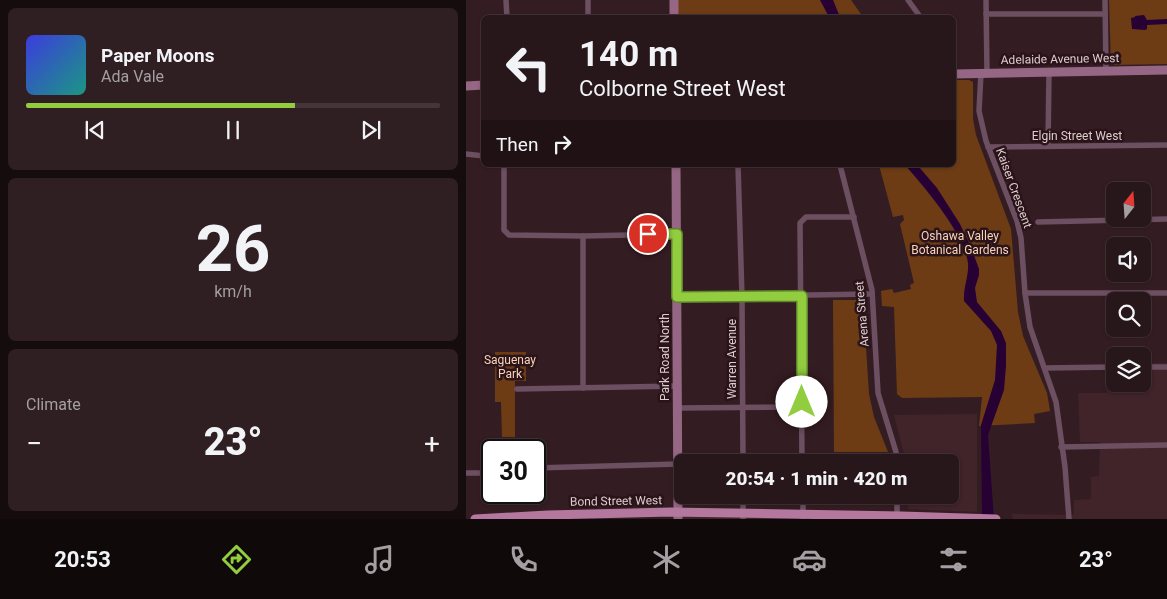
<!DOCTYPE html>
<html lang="en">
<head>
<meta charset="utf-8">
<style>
  :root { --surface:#27161a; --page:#2f1f23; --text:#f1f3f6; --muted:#a49fa2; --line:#433539; --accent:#91cd3f }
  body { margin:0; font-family:Roboto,sans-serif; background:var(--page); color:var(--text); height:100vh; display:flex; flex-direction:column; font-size:19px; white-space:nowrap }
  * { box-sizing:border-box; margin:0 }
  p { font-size:16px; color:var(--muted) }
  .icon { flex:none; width:28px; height:28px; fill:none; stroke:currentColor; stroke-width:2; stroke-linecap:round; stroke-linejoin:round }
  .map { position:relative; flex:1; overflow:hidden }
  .side { display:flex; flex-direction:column; gap:8px; padding:8px; background:#150c0e; width:466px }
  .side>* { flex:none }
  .hud { position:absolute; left:15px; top:15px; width:475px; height:152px; border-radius:8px; box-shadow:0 1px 4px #0004,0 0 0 1px var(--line); background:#27161a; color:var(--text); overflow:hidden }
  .needle { width:32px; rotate:17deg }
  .tools { position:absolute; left:640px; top:182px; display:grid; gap:10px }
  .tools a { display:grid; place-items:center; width:45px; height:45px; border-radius:8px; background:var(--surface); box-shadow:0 1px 4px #0004,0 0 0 1px var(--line); font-size:25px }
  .speed { position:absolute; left:15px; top:439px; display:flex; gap:10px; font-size:25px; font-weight:700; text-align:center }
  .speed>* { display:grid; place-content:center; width:65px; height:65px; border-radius:50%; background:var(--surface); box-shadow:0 1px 4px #0004,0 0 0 1px var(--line); line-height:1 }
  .speed .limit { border:2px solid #111; border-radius:8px; background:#fff; color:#111 }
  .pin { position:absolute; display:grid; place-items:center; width:42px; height:42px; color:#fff; margin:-21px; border:2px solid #fff; border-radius:50%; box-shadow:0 1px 5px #0007 }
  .me { position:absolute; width:55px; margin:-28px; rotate:0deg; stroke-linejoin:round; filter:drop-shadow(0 0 4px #0008) }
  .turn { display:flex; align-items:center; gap:18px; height:105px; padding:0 15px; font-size:22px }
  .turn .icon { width:65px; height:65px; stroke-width:2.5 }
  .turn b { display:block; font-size:35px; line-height:42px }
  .then { display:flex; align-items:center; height:48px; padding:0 15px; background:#0003; gap:10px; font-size:19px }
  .big { font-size:38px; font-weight:800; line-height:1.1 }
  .side .tile { flex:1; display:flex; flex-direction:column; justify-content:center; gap:8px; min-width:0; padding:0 18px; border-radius:8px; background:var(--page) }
  .side .dial { align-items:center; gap:0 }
  .dial b { font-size:65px; line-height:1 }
  .song { display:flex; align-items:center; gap:15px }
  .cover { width:60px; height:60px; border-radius:8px; background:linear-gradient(135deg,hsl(240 70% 55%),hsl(170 70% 35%)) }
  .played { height:5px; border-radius:2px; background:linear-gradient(90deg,var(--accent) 65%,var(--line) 65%) }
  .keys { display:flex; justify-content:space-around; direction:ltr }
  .heat { display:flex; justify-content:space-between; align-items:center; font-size:28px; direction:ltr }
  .trip { position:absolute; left:208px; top:454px; width:285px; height:50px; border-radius:8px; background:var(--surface); box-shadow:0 1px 4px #0004,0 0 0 1px var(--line); font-weight:800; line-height:50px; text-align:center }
  .tabs { display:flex; height:80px; justify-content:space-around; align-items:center; background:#10090a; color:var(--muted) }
  .tabs .icon { width:35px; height:35px }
  .tabs .on { color:var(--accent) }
  .tabs b { font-size:22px; color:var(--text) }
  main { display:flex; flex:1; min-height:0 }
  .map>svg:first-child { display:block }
  .built { fill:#41232a }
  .green { fill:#6e3c14 }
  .water { fill:#270034 }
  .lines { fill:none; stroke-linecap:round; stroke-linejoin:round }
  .minor { stroke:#6d4f62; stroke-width:5.5 }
  .secondary { stroke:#956784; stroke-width:9 }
  .primary { stroke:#b4789e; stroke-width:9 }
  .route-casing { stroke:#5e8529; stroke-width:12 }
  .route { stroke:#91cd3f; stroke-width:9 }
  .labels { text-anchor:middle; stroke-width:5; stroke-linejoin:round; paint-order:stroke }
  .street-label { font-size:12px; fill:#ddcdcf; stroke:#2a1419 }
  .park-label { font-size:12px; fill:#f8d3b9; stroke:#2a1419 }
</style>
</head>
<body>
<main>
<section class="side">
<div class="tile">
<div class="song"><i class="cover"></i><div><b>Paper Moons</b><p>Ada Vale</p></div></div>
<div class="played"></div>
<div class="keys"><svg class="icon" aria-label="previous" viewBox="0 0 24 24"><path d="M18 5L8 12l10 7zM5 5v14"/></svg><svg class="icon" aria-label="pause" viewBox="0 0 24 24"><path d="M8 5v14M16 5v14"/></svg><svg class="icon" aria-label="next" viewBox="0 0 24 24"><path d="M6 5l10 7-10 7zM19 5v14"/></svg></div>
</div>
<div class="tile dial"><b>26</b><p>km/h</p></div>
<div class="tile"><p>Climate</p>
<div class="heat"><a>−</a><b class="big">23°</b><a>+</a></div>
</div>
</section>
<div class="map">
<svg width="701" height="519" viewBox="0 0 701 519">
  <rect width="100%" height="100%" fill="#341d22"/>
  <g class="built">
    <path d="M641,363H649V384H676V363H701V519H547L546,514L608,515V500L625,499V477L633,476L634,442H614L612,393H641Z"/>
    <path d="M511,414V512L442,509V495H484V462H440L428,415Z"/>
    <path d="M215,515L338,516V519H215Z"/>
  </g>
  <g class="green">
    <path d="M207,0H385L397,17H214V14L207,13Z"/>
    <path d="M643,0H701V64L645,65Z"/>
    <path d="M488,80H503L507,82V119L510,135L545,229L552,312L557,336L581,393L584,411L568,414L569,423L513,426L516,397L436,398L431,394L428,307L416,306L415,291L426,289L428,293L445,289L444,285L448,283L434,224L438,220L437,215L427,217L413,165H488Z"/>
    <path d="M367,300H397L403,394L408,417L422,452H368Z"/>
    <path d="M29,352H60V381H49V437H36L35,402H29Z"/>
  </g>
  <g class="water">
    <path d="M354,0H367L374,17H363Z"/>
    <path d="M678,15L681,20L701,19V24L681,25V29L679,30L666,29L665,18L669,17V16Z"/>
    <path d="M439,165H451L453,167L471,188L494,224L505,247L513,269V275L509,288L511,302L535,331L540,343V366L538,390L522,435L528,519H516L515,425L529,380L531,345L525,331L498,301C497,288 503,276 502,263C498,233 459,188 439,165Z"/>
  </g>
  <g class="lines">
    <g class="minor">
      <path d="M40,0L41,18"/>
      <path d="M122,0V18"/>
      <path d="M442,0L455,18"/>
      <path d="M520,0L521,73"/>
      <path d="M639,0L640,71"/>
      <path d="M520,14H639"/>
      <path d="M515,73L513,111L520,141L551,221L555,238L559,293L564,327L590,402L599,467L603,519"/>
      <path d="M582,146L583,72"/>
      <path d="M522,147L701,145"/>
      <path d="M0,154L18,156"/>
      <path d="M38,165V230L43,235L117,236L211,234"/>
      <path d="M272,165L276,297L277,462"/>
      <path d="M374,165L406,290L412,393L430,452L431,462"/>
      <path d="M572,222L701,219"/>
      <path d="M117,236V388"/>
      <path d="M559,293H701"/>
      <path d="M211,297L406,294"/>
      <path d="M676,367H701"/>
      <path d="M579,368L649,367"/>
      <path d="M51,389L212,386"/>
      <path d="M212,408L336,407"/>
      <path d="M595,447L701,445"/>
      <path d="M336,462L334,223L340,217H388"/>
      <path d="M69,468L212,464"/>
      <path d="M0,473H26"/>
      <path d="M431,495V516"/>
      <path d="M277,519V495"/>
      <path d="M337,519V495"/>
    </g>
    <g class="secondary">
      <path d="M208,0V18"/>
      <path d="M488,74L701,70"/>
      <path d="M0,86L18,85"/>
      <path d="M210,165L212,519"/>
    </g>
    <path class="primary" d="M9,519L82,515L205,512L435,516L530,519"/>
  </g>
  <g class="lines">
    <defs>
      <path id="route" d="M182,234H211V297L336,296V402"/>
    </defs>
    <use href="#route" class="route-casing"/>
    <use href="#route" class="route"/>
  </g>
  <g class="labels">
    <g class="street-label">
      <text transform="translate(594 59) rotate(-1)" y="4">Adelaide Avenue West</text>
      <text x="611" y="140">Elgin Street West</text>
      <text transform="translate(548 188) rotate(70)" y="4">Kaiser Crescent</text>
      <text transform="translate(396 314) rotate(-95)" y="4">Arena Street</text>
      <text transform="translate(199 357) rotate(-90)" y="4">Park Road North</text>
      <text transform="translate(266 359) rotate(-90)" y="4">Warren Avenue</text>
      <text transform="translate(150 501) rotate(-1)" y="4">Bond Street West</text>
    </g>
    <g class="park-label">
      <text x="494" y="240">Oshawa Valley<tspan x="494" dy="14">Botanical Gardens</tspan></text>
      <text x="44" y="364">Saguenay<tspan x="44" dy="14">Park</tspan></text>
    </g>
  </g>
</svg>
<div class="tools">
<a><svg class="needle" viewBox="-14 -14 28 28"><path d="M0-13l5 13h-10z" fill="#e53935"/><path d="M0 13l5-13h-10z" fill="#a49fa2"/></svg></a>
<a><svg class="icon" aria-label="sound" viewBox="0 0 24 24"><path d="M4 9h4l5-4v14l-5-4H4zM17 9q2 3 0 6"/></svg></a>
<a><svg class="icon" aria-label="search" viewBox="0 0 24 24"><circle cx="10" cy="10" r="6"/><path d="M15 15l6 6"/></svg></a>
<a><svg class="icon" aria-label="layers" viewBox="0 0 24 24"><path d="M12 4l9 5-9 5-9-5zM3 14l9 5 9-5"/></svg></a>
</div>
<div class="speed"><div class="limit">30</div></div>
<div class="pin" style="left:182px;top:234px;background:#d93025"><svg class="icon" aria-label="arrive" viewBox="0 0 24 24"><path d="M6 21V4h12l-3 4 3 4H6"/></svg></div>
<svg class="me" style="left:336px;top:402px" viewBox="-20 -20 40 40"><circle r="19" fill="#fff"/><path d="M0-13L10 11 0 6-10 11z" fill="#91cd3f"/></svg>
<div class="trip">20:54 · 1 min · 420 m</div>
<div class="hud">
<div class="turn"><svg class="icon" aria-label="left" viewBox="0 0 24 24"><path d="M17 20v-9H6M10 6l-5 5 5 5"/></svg><div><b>140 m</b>Colborne Street West</div></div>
<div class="then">Then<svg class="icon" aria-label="right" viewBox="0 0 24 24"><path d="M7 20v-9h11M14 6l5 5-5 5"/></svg></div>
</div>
</div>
</main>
<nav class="tabs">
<b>20:53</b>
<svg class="icon on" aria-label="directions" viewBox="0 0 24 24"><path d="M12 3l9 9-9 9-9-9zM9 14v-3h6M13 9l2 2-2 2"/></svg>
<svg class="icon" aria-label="music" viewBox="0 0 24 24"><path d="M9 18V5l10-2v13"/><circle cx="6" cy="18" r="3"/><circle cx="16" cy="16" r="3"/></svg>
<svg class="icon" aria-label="phone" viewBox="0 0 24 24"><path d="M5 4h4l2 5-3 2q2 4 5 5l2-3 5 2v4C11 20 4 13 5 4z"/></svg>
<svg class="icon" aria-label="climate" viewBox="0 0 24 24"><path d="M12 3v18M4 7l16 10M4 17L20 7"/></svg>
<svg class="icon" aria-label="car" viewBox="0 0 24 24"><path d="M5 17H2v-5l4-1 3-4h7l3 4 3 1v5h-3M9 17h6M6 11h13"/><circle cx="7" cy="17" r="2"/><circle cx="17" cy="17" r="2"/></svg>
<svg class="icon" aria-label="filters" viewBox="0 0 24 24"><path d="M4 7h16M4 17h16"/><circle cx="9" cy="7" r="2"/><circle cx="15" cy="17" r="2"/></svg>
<b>23°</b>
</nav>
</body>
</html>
